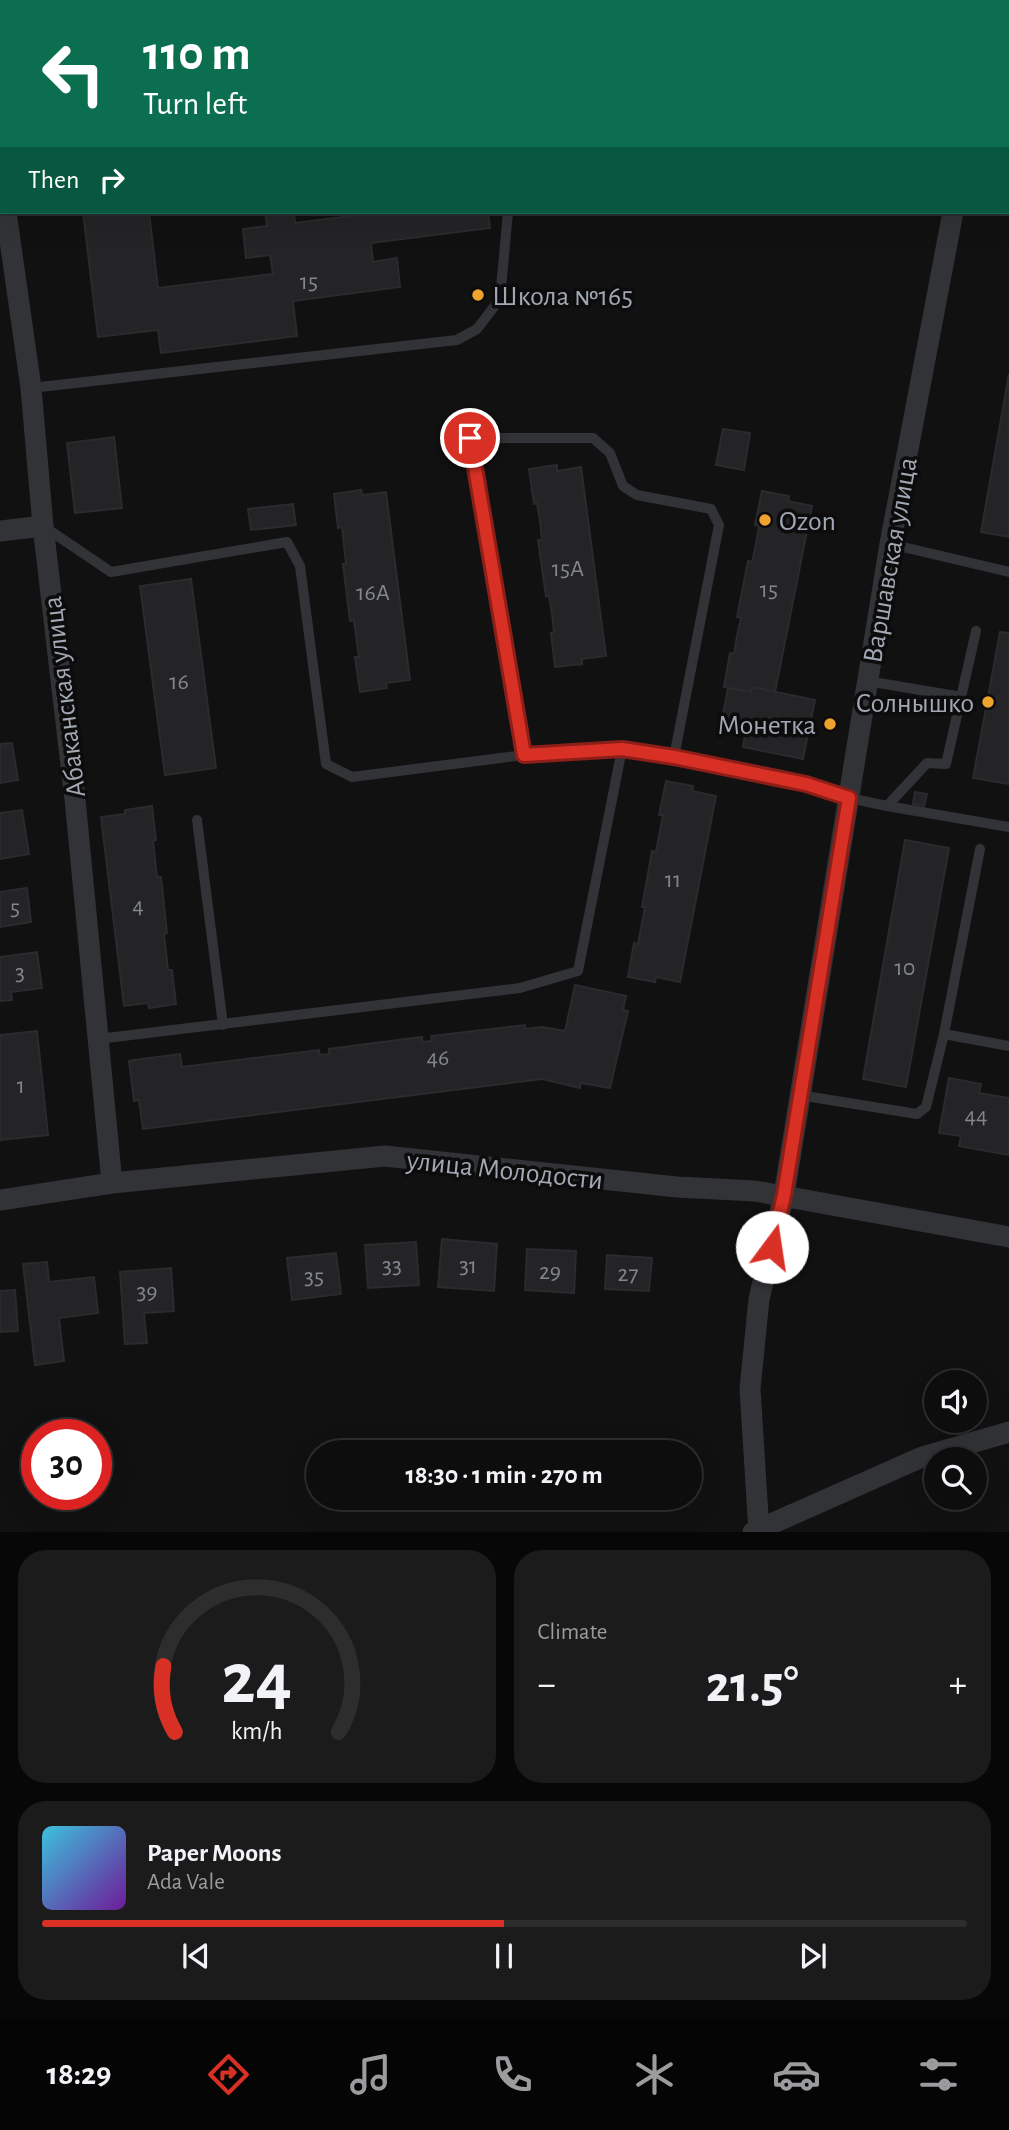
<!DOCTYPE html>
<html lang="en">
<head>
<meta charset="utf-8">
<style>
  :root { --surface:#0d0d0e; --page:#1b1b1c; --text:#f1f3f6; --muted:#9a9c9e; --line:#2d2d2e; --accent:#d93025 }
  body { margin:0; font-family:"Alegreya Sans",sans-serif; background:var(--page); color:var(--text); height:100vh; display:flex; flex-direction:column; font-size:26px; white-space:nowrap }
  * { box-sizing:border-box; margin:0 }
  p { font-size:23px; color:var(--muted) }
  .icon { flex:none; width:38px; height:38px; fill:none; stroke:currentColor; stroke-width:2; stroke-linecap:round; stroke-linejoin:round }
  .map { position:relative; height:1532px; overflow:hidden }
  .drawer { display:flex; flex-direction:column; gap:18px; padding:18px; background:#070708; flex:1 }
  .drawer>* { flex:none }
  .banner { position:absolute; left:0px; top:0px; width:1010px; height:214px; box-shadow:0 7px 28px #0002,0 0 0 2px var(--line); background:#0b6e4f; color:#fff; overflow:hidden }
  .fabs { position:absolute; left:924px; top:1370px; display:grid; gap:14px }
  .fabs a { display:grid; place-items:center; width:63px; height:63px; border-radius:50%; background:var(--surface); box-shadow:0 7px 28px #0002,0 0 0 2px var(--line); font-size:35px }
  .speed { position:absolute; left:21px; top:1419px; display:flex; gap:14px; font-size:35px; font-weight:700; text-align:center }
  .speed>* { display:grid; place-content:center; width:91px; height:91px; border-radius:50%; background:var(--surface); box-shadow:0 7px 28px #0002,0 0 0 2px var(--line); line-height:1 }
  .speed .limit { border:10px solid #d22; background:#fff; color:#111 }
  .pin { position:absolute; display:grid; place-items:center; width:60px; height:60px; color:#fff; margin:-30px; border:4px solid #fff; border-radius:50%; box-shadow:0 2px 7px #0007 }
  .me { position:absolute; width:77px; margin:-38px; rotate:14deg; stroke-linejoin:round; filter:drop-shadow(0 0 5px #0008) }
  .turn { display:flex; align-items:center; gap:24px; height:147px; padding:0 28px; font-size:32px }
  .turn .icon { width:91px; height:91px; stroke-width:2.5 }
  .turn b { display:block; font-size:49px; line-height:60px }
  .then { display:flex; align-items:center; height:66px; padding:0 28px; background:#0003; gap:14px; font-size:26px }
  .big { font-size:52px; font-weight:600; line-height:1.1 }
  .drawer .widget { flex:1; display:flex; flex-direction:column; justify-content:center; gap:10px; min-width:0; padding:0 24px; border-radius:28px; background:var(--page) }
  .drawer .dial { align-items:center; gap:0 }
  .dial svg { height:182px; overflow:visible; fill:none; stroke:var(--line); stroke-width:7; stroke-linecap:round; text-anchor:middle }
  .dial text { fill:var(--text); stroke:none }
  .song { display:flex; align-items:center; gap:21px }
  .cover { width:84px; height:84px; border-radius:10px; background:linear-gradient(135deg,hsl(190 70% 55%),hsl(280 70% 35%)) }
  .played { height:7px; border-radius:4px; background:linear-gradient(90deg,var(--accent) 50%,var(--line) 50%) }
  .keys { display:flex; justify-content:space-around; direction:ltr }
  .heat { display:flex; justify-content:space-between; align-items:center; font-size:38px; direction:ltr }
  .drawer .tiles { flex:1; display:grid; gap:18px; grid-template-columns:1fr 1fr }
  .widget:last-child { grid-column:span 2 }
  .trip { position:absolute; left:306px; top:1440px; width:396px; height:70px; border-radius:35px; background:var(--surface); box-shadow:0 7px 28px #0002,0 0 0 2px var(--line); font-weight:600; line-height:70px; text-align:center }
  .tab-bar { display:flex; height:112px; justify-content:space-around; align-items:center; background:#050506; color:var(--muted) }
  .tab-bar .icon { width:49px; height:49px }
  .tab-bar .current { color:var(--accent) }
  .tab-bar b { font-size:32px; color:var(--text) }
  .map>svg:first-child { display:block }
  .building { fill:#242426; stroke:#2b2b2e; stroke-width:2 }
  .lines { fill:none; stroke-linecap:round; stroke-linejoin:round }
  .lane { stroke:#323337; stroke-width:10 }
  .street { stroke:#323337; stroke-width:21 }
  .route-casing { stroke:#8d1f18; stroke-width:18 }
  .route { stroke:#d93025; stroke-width:12 }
  .poi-dot { fill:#eda32e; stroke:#0c0c0d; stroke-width:2.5 }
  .labels { text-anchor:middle; stroke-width:7; stroke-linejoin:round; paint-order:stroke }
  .number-label { font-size:24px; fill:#82868f }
  .poi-label { font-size:28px; fill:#a2a8b3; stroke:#0c0c0d; text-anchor:start }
  .street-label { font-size:28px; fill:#a2a8b3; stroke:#0c0c0d }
</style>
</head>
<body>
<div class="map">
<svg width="1009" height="1532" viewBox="0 0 1009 1532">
  <rect width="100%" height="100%" fill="#111112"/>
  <g class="building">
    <path d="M83,212H149L158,288L273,274L270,255L246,258L243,229L267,226L265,212H294L295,223L350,216V212H488L490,228L371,243L373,262L397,258L400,287L293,301L297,336L161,353L158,330L98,337Z"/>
    <path d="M1009,374V537L981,532Z"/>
    <path d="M723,429L750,433L744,470L716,465Z"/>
    <path d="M114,437L122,508L75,513L67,443Z"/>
    <path d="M557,465V471L581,467L606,656L582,659V664L555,667L551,633L554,632L552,614L549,596H546L538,540H542L540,521L537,503L534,504L529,469Z"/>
    <path d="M361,490L362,495L386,492L410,680L386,683L387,688L360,692L355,657H359L354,620L350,621L343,564H346L342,527L338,528L334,494Z"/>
    <path d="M762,491L789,496L788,501L812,506L775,692L752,687L751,692L724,687L730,653L734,654L737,636L741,618L737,617L748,561L752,562L756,544L759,526L755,525Z"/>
    <path d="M293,504L296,525L251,530L248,509Z"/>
    <path d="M191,579L216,768L165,775L140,586Z"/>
    <path d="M1000,632L1009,633V784L973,778Z"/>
    <path d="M752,687L815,700L803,759L743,747L746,729L721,725L728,688L751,692Z"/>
    <path d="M12,743L18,780L0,783V744Z"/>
    <path d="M666,781L693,786L692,791L716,796L680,982L656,977L655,982L628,977L634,943L638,944L645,907H642L652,851L656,852L663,815H659Z"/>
    <path d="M915,792L927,794L924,806L913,804Z"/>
    <path d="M152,806L156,840L153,841L157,877H161L167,933L164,934L168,970H172L176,1004L149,1008L148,1003L124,1006L101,817L125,814V810Z"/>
    <path d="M22,810L29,854L0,859V813Z"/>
    <path d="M905,840L949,848L906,1087L863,1079Z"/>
    <path d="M27,888L31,922L0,927V892Z"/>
    <path d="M37,952L42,988L11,992L12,1000L0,1001V957Z"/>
    <path d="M575,985L626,996L623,1010L628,1011L610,1088L581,1083L580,1088L542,1079L143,1129L139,1100L134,1101L129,1061L134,1060L180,1054L182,1067L319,1050L320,1055L329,1054V1049L422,1037V1042L432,1041L431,1036L525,1025V1029L542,1027L565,1031Z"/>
    <path d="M37,1031L48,1135L0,1140V1035Z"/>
    <path d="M949,1078L981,1084L979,1093L1009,1098V1155L959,1146L961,1136L939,1133Z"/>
    <path d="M442,1239L497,1244L494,1291L438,1287Z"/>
    <path d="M416,1242L419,1285L368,1288L365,1245Z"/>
    <path d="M527,1249L576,1251L574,1293L525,1290Z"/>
    <path d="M336,1253L341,1294L292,1300L287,1258Z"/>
    <path d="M607,1255L652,1258L649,1291L605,1289Z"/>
    <path d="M47,1262L49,1282L94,1277L98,1313L59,1318L64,1361L35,1365L23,1264Z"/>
    <path d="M171,1268L174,1311L144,1313L147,1343L125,1344L120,1272Z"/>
    <path d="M15,1290L18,1331L0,1332V1291Z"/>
  </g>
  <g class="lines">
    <g class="lane">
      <path d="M348,0V2"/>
      <path d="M1008,47L1009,48"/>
      <path d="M31,388L457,340L477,329L500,299L508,212"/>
      <path d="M43,526L111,572L287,542L300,566L326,764L352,777L524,755L622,749L674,757L806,784L830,794L887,806L1009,827"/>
      <path d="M890,544L1009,572"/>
      <path d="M867,681L962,697"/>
      <path d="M524,755L470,438H593L610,453L623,486L637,495L711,509L719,525L674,757"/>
      <path d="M887,806L927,763L946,764L976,631"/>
      <path d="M197,820L223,1025"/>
      <path d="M944,1034L980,849"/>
      <path d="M98,1039L520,988L578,971L622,749"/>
      <path d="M799,1095L917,1114L926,1107L944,1034L1009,1046"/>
    </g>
    <g class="street">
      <path d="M998,2L999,0"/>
      <path d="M0,173L2,185"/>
      <path d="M6,212L31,388L43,526L75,799L112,1183"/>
      <path d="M0,531L43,526"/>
      <path d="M0,1200L112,1183L385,1156L677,1187L755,1191L1009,1237"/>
      <path d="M753,1532L922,1457L1009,1432"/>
      <path d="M759,1532L750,1389L759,1299L784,1195L890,544L953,212"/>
    </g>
  </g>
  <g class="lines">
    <defs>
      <path id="route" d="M470,438L524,755L622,749L674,757L806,784L849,798L784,1195L772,1247"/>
    </defs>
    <use href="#route" class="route-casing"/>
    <use href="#route" class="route"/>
  </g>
  <g class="poi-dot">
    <circle cx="478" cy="295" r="7"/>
    <circle cx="765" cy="520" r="7"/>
    <circle cx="988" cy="702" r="7"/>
    <circle cx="830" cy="724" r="7"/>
  </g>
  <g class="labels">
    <g class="number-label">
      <text x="309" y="289">15</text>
      <text x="568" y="576">15А</text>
      <text x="769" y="597">15</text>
      <text x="373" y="600">16А</text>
      <text x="179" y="689">16</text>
      <text x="673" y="887">11</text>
      <text x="138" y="913">4</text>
      <text x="15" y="915">5</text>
      <text x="905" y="975">10</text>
      <text x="20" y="980">3</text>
      <text x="438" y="1065">46</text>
      <text x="21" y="1093">1</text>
      <text x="976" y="1123">44</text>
      <text x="392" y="1273">33</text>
      <text x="468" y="1273">31</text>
      <text x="550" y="1279">29</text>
      <text x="628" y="1281">27</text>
      <text x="314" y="1284">35</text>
      <text x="147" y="1299">39</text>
    </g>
    <g class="poi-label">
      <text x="492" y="305">Школа №165</text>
      <text x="779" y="530">Ozon</text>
      <text x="974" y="712" text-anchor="end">Солнышко</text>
      <text x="816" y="734" text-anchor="end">Монетка</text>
    </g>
    <g class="street-label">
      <text transform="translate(889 560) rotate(-80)" y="10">Варшавская улица</text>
      <text transform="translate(63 697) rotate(-97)" y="10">Абаканская улица</text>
      <text transform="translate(505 1169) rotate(6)" y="10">улица Молодости</text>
    </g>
  </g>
</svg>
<div class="fabs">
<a><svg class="icon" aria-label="sound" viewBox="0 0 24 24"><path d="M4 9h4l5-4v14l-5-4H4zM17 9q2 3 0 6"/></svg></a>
<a><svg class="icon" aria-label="search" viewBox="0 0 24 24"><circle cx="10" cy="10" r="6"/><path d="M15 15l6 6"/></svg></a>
</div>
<div class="speed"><div class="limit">30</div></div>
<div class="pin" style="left:470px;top:438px;background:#d93025"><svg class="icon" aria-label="arrive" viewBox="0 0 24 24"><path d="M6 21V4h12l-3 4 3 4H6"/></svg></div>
<svg class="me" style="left:772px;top:1247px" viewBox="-20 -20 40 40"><circle r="19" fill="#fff"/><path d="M0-13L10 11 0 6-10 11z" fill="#d93025"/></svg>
<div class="trip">18:30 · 1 min · 270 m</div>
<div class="banner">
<div class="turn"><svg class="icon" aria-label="left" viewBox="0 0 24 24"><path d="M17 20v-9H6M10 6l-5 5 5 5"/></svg><div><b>110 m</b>Turn left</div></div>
<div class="then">Then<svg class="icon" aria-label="right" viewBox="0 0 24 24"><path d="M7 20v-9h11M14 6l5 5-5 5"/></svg></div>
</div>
</div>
<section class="drawer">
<div class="tiles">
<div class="widget dial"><svg viewBox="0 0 100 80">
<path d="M14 69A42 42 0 1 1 86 69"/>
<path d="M14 69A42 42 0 0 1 9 40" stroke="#d93025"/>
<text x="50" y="56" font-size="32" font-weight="700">24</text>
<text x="50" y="72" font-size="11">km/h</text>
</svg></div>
<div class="widget"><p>Climate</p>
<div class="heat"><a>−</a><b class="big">21.5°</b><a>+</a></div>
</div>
<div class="widget">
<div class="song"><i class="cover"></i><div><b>Paper Moons</b><p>Ada Vale</p></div></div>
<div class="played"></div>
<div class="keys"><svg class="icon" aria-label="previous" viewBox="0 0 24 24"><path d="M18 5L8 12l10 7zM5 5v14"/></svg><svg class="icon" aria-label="pause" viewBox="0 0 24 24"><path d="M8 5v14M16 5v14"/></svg><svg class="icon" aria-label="next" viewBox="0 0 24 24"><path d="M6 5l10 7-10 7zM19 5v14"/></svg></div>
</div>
</div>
</section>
<nav class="tab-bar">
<b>18:29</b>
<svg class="icon current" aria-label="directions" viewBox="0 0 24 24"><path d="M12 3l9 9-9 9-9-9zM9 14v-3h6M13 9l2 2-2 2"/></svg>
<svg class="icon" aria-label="music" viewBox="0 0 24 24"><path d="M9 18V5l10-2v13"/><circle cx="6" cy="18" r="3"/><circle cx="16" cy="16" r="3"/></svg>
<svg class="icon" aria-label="phone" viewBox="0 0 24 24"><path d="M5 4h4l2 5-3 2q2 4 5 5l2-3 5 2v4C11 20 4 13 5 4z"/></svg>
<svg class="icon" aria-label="climate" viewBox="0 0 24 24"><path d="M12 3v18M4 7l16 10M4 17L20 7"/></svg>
<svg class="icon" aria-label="car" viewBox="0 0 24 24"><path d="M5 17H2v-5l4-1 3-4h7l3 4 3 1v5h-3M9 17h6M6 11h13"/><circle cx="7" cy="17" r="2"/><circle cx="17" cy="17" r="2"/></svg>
<svg class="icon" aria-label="filters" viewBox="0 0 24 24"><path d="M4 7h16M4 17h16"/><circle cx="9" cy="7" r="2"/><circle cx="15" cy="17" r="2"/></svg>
</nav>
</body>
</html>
